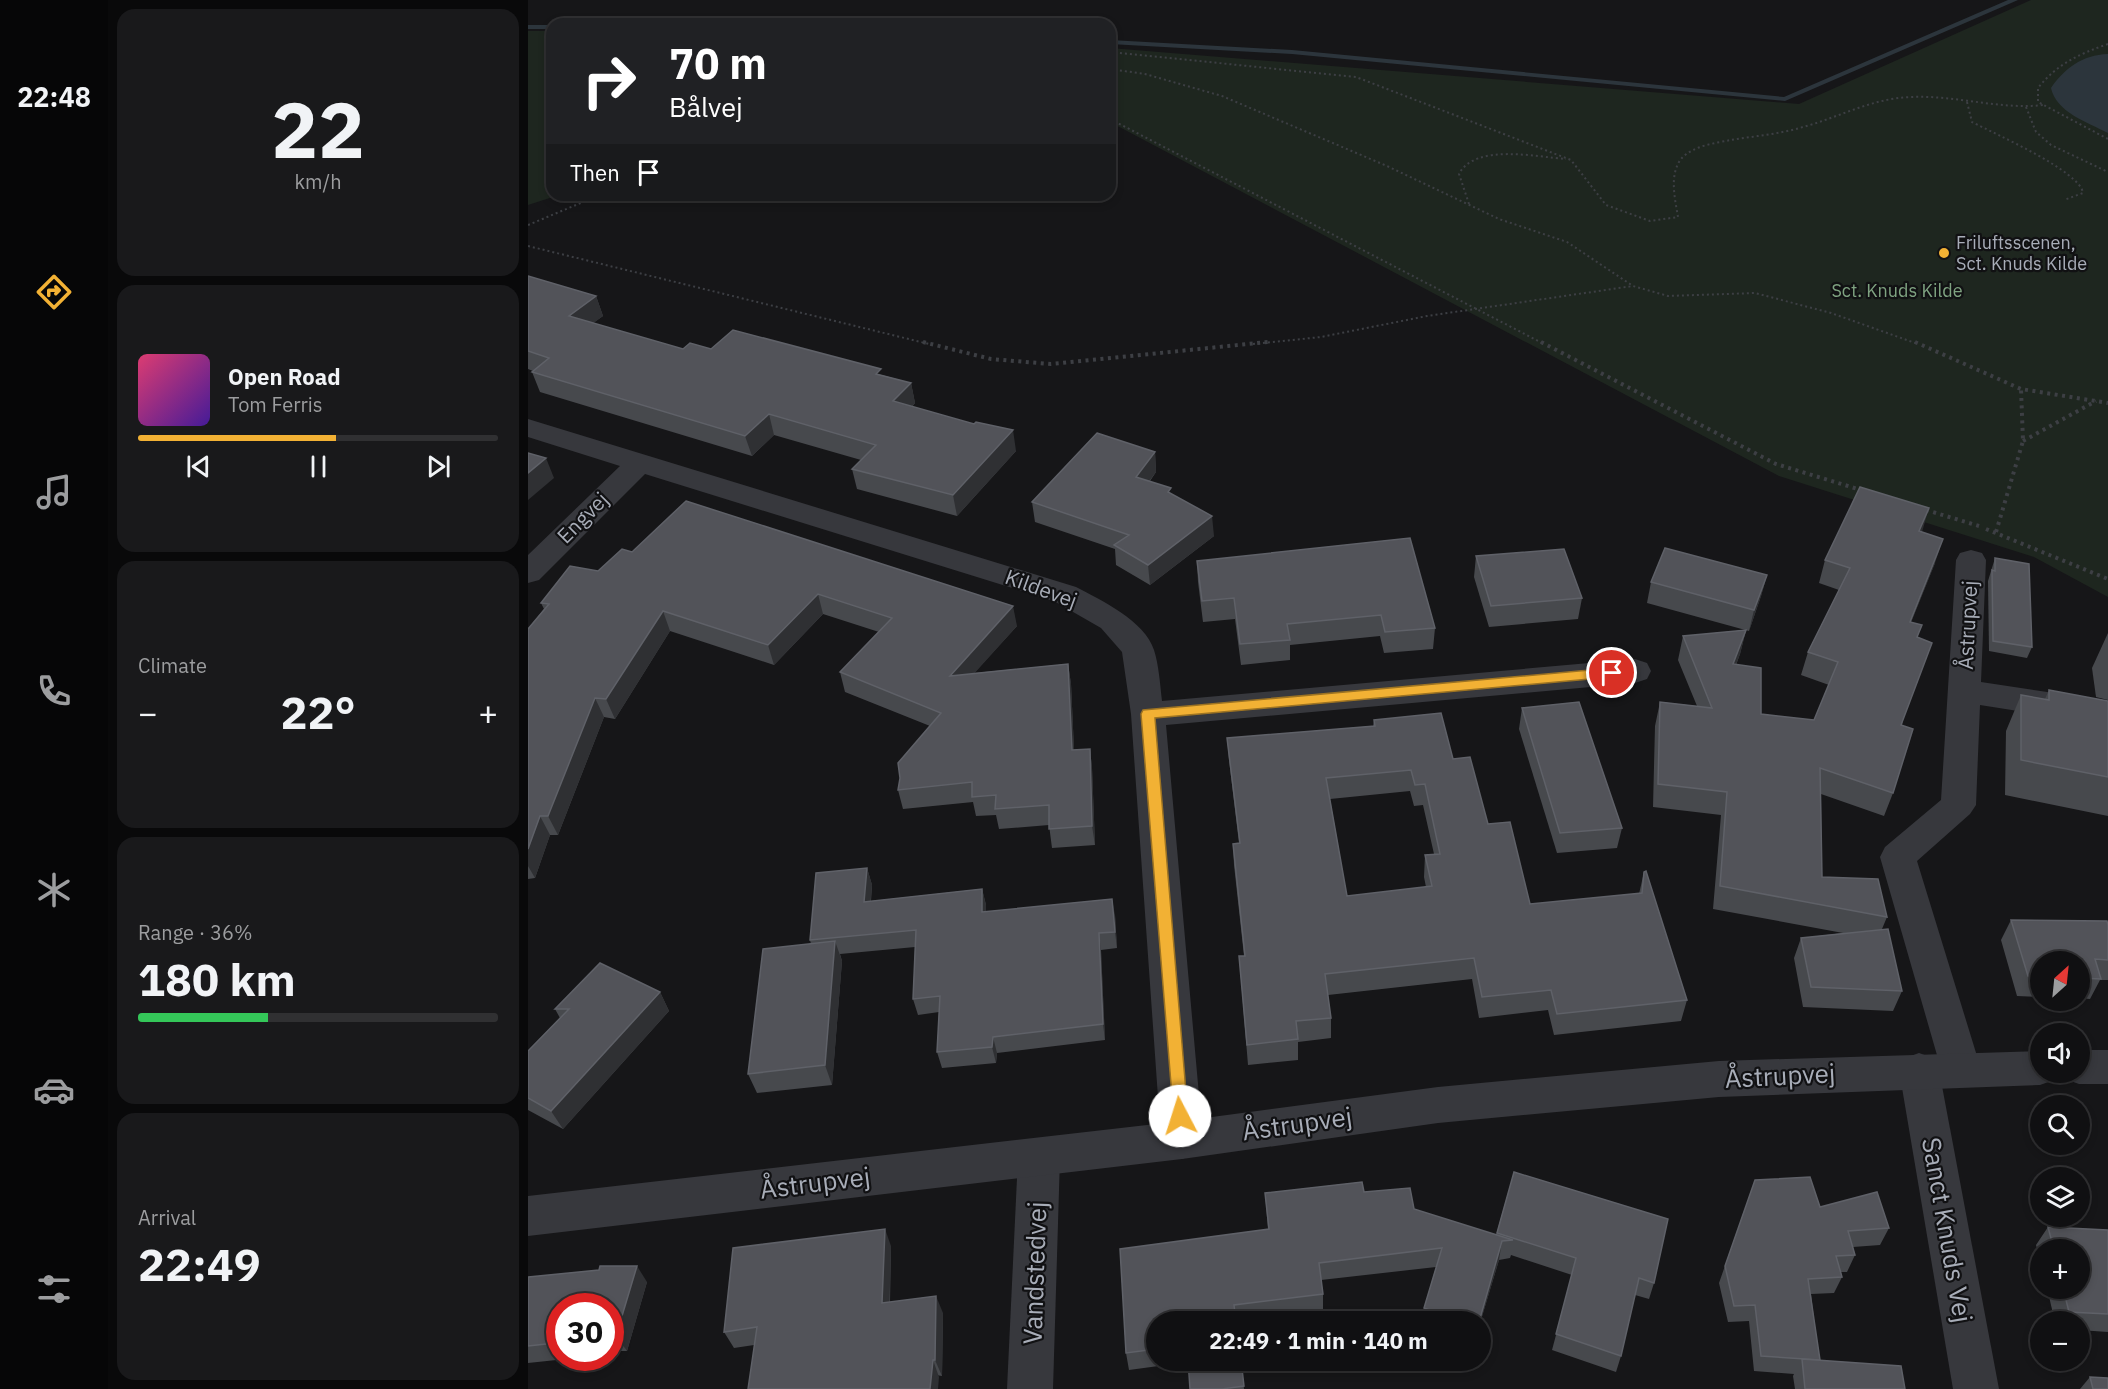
<!DOCTYPE html>
<html lang="en">
<head>
<meta charset="utf-8">
<style>
  :root { --surface:#101012; --page:#19191b; --text:#f1f3f6; --muted:#9c9d9f; --line:#303032; --accent:#f2b134 }
  body { margin:0; font-family:"IBM Plex Sans",sans-serif; background:var(--page); color:var(--text); height:100vh; display:flex; flex-direction:column; font-size:22px; white-space:nowrap }
  * { box-sizing:border-box; margin:0 }
  p { font-size:20px; color:var(--muted) }
  .icon { flex:none; width:33px; height:33px; fill:none; stroke:currentColor; stroke-width:2; stroke-linecap:round; stroke-linejoin:round }
  .map { position:relative; flex:1; overflow:hidden }
  .sheet { display:flex; flex-direction:column; gap:9px; padding:9px; background:#09090a; width:420px }
  .sheet>* { flex:none }
  .banner { position:absolute; left:18px; top:18px; width:570px; height:183px; border-radius:18px; box-shadow:0 3px 9px #0003,0 0 0 2px var(--line); background:#202124; color:#fff; overflow:hidden }
  .needle { width:39px; rotate:27deg }
  .buttons { position:absolute; left:1502px; top:951px; display:grid; gap:12px }
  .buttons a { display:grid; place-items:center; width:60px; height:60px; border-radius:50%; background:var(--surface); box-shadow:0 3px 9px #0003,0 0 0 2px var(--line); font-size:30px }
  .speed { position:absolute; left:18px; top:1293px; display:flex; gap:12px; font-size:30px; font-weight:700; text-align:center }
  .speed>* { display:grid; place-content:center; width:78px; height:78px; border-radius:50%; background:var(--surface); box-shadow:0 3px 9px #0003,0 0 0 2px var(--line); line-height:1 }
  .speed .limit { border:9px solid #d22; background:#fff; color:#111 }
  .pin { position:absolute; display:grid; place-items:center; width:51px; height:51px; color:#fff; margin:-26px; border:3px solid #fff; border-radius:50%; box-shadow:0 2px 6px #0007 }
  .me { position:absolute; width:66px; margin:-33px; rotate:355deg; stroke-linejoin:round; filter:drop-shadow(0 0 4px #0008) }
  .turn { display:flex; align-items:center; gap:21px; height:126px; padding:0 24px; font-size:27px }
  .turn .icon { width:78px; height:78px; stroke-width:2.5 }
  .turn b { display:block; font-size:42px; line-height:51px }
  .then { display:flex; align-items:center; height:57px; padding:0 24px; background:#0003; gap:12px; font-size:22px }
  .big { font-size:45px; font-weight:700; line-height:1.1 }
  .sheet .tile { flex:1; display:flex; flex-direction:column; justify-content:center; gap:9px; min-width:0; padding:0 21px; border-radius:18px; background:var(--page) }
  .sheet .dial { align-items:center; gap:0 }
  .dial b { font-size:78px; line-height:1 }
  .song { display:flex; align-items:center; gap:18px }
  .cover { width:72px; height:72px; border-radius:9px; background:linear-gradient(135deg,hsl(340 70% 55%),hsl(260 70% 35%)) }
  .played { height:6px; border-radius:3px; background:linear-gradient(90deg,var(--accent) 55%,var(--line) 55%) }
  .keys { display:flex; justify-content:space-around; direction:ltr }
  .heat { display:flex; justify-content:space-between; align-items:center; font-size:33px; direction:ltr }
  .charge { height:9px; border-radius:4px; background:linear-gradient(90deg,#34c759 36%,var(--line) 0) }
  .trip { position:absolute; left:618px; top:1311px; width:345px; height:60px; border-radius:30px; background:var(--surface); box-shadow:0 3px 9px #0003,0 0 0 2px var(--line); font-weight:700; line-height:60px; text-align:center }
  main { display:flex; flex:1; min-height:0 }
  .menu { display:flex; flex-direction:column; width:108px; justify-content:space-around; align-items:center; background:#060607; color:var(--muted) }
  .menu .icon { width:42px; height:42px }
  .menu .selected { color:var(--accent) }
  .menu b { font-size:27px; color:var(--text) }
  .map>svg:first-child { display:block }
  .green { fill:#1e261f }
  .water { fill:#2c353c }
  .lines { fill:none; stroke-linecap:round; stroke-linejoin:round }
  .stream { fill:#2c353c; fill-rule:evenodd }
  .path-far1 { stroke:#3d3f44; stroke-width:2; stroke-dasharray:2 3; stroke-linecap:butt }
  .path { stroke:#3d3f44; stroke-width:4; stroke-dasharray:3 4.5; stroke-linecap:butt }
  .minor { fill:#37383d; fill-rule:evenodd }
  .tertiary { fill:#37383d; fill-rule:evenodd }
  .wall { fill:#47494d; fill-rule:evenodd }
  .shaded-wall { fill:#2f3033 }
  .building { fill:#525359; stroke:#5f6168; stroke-width:1.5; fill-rule:evenodd }
  .route { fill:#f2b134; stroke:#9d7322; stroke-width:1.5 }
  .poi-dot { fill:#f2b134; stroke:#111113; stroke-width:2 }
  .labels { text-anchor:middle; stroke-width:4.5; stroke-linejoin:round; paint-order:stroke }
  .far-poi-label { font-size:18px; fill:#a8adb8; stroke:#111113; text-anchor:start }
  .far-park-label { font-size:18px; fill:#7fa381; stroke:#111113 }
  .street-label { font-size:21px; fill:#a8adb8; stroke:#111113 }
  .near-street-label { font-size:26px; fill:#a8adb8; stroke:#111113 }
</style>
</head>
<body>
<main>
<nav class="menu">
<b>22:48</b>
<svg class="icon selected" aria-label="directions" viewBox="0 0 24 24"><path d="M12 3l9 9-9 9-9-9zM9 14v-3h6M13 9l2 2-2 2"/></svg>
<svg class="icon" aria-label="music" viewBox="0 0 24 24"><path d="M9 18V5l10-2v13"/><circle cx="6" cy="18" r="3"/><circle cx="16" cy="16" r="3"/></svg>
<svg class="icon" aria-label="phone" viewBox="0 0 24 24"><path d="M5 4h4l2 5-3 2q2 4 5 5l2-3 5 2v4C11 20 4 13 5 4z"/></svg>
<svg class="icon" aria-label="climate" viewBox="0 0 24 24"><path d="M12 3v18M4 7l16 10M4 17L20 7"/></svg>
<svg class="icon" aria-label="car" viewBox="0 0 24 24"><path d="M5 17H2v-5l4-1 3-4h7l3 4 3 1v5h-3M9 17h6M6 11h13"/><circle cx="7" cy="17" r="2"/><circle cx="17" cy="17" r="2"/></svg>
<svg class="icon" aria-label="filters" viewBox="0 0 24 24"><path d="M4 7h16M4 17h16"/><circle cx="9" cy="7" r="2"/><circle cx="15" cy="17" r="2"/></svg>
</nav>
<section class="sheet">
<div class="tile dial"><b>22</b><p>km/h</p></div>
<div class="tile">
<div class="song"><i class="cover"></i><div><b>Open Road</b><p>Tom Ferris</p></div></div>
<div class="played"></div>
<div class="keys"><svg class="icon" aria-label="previous" viewBox="0 0 24 24"><path d="M18 5L8 12l10 7zM5 5v14"/></svg><svg class="icon" aria-label="pause" viewBox="0 0 24 24"><path d="M8 5v14M16 5v14"/></svg><svg class="icon" aria-label="next" viewBox="0 0 24 24"><path d="M6 5l10 7-10 7zM19 5v14"/></svg></div>
</div>
<div class="tile"><p>Climate</p>
<div class="heat"><a>−</a><b class="big">22°</b><a>+</a></div>
</div>
<div class="tile"><p>Range · 36%</p><b class="big">180 km</b><div class="charge"></div></div>
<div class="tile"><p>Arrival</p><b class="big">22:49</b></div>
</section>
<div class="map">
<svg width="1580" height="1389" viewBox="0 0 1580 1389">
  <rect width="100%" height="100%" fill="#161618"/>
  <g class="green">
    <path d="M1503,0H1580V597L1506,557L1251,476L582,122V48L1271,104Z"/>
    <path d="M0,31H24V195H31L0,205Z"/>
  </g>
  <path class="water" d="M1580,54V133C1559,122 1528,112 1523,88C1537,68 1554,55 1580,54Z"/>
  <g class="lines">
    <g class="stream">
      <path d="M1480,0H1490L1257,101L764,54L582,44V40L764,50L1256,97Z"/>
      <rect x="0" y="25" width="24" height="4"/>
    </g>
    <g class="path-far1">
      <path d="M1580,44C1551,54 1529,64 1510,88V102L1580,139"/>
      <path d="M582,52L828,77L1043,160L1078,205L1122,221L1150,217C1147,199 1141,175 1153,159C1164,146 1187,143 1203,140C1227,136 1252,134 1275,127C1312,117 1344,98 1384,97C1428,95 1472,110 1515,105"/>
      <path d="M582,69L617,74L694,96L859,166L971,219L1039,242L1105,286L1140,296L1227,293L1303,313L1390,344"/>
      <path d="M1439,102L1444,122C1467,134 1552,171 1555,193L1536,200"/>
      <path d="M1498,107L1508,132L1523,145L1580,172"/>
      <path d="M582,119L1016,344"/>
      <path d="M941,204L931,174C947,143 1009,157 1038,159"/>
      <path d="M0,225L72,195"/>
      <path d="M0,246L401,344"/>
      <path d="M725,344L793,337L899,316L1105,286"/>
    </g>
    <g class="path">
      <path d="M395,342L463,359L523,364L740,342"/>
      <path d="M1013,342L1248,464L1333,490"/>
      <path d="M1387,342L1493,389L1580,403"/>
      <path d="M1495,441L1568,401"/>
      <path d="M1398,510L1451,526"/>
      <path d="M1458,529L1580,579"/>
      <path d="M1468,532L1495,441L1493,389"/>
    </g>
    <g class="minor">
      <path d="M0,419L548,587C573,600 617,621 626,650C631,666 632,684 634,701L1107,659L1119,663L1123,671L1119,679L1107,683L638,725L675,1140L669,1153L654,1159L639,1153L633,1140L603,714L594,652L573,628L526,601L117,474L11,580L0,583V555L92,466L0,437Z"/>
      <path d="M1443,550L1454,553L1458,560L1453,682L1580,701V725L1452,705L1448,805L1442,814L1389,861L1453,1069L1447,1081L1433,1086L1419,1081L1413,1069L1352,857L1357,847L1413,800L1428,560L1432,553Z"/>
      <path d="M1391,1053L1405,1058L1411,1070L1471,1389H1425L1371,1070L1377,1058Z"/>
      <path d="M511,1138L526,1144L532,1157L525,1389H479L490,1157L496,1144Z"/>
    </g>
    <g class="tertiary">
      <path d="M1551,1050H1580V1084H1551L1537,1079L1534,1072H1551Z"/>
      <path d="M1512,1051V1072H1530L1526,1080L1512,1085L1191,1097L910,1123L654,1159L0,1236V1196L654,1121L910,1087L1191,1061Z"/>
    </g>
  </g>
  <g class="wall">
    <path d="M0,276L68,296L75,316L65,323L155,349H183L354,375L383,383L387,403L384,407L488,451L429,516L329,489L324,469L333,460L246,435L224,456L12,392L4,372L5,371L0,369Z"/>
    <path d="M627,452L628,472L622,481L644,494L686,536L622,585L588,565L587,549L507,522L504,502Z"/>
    <path d="M1394,532L1407,563L1383,622L1390,638L1374,725L1365,793L1356,816L1293,794L1294,877L1359,917L1354,929L1374,991L1365,1011L1275,1007L1266,958L1273,938L1315,933L1185,909L1193,815L1125,807L1127,726L1132,702L1169,706L1150,660L1155,636L1218,630L1212,654L1208,665L1233,714L1286,720L1301,685L1273,675L1280,652L1311,590L1291,583L1297,560Z"/>
    <path d="M104,552L489,626L446,673L540,664L543,684L546,750L562,749L564,768L567,845L524,848L521,825L471,829L468,815L448,816L445,802L375,809L370,790L402,726L317,692L312,672L351,632L295,614L246,665L142,631L87,719L76,717L30,835H22L7,878L0,879V629L16,609L13,603Z"/>
    <path d="M948,556L1054,598L1050,619L961,627L946,577Z"/>
    <path d="M1467,558L1504,647L1499,658L1461,651L1460,581Z"/>
    <path d="M669,561L907,628L905,649L856,653L852,636L762,645V660L713,665L707,619L675,622L670,582Z"/>
    <path d="M1239,575L1233,596L1221,631L1119,603L1123,582Z"/>
    <path d="M1580,633V700L1568,697L1564,668Z"/>
    <path d="M1521,690L1580,701V816L1477,795L1478,731L1493,695L1517,699Z"/>
    <path d="M994,708L1094,828L1089,848L1029,853L991,729Z"/>
    <path d="M846,720L925,759L1002,904L1111,894L1116,872L1159,1000L1153,1021L1026,1035L1020,1010L951,1018L944,979L800,995L803,1018V1038L770,1042V1060L720,1065L711,956H716L706,865L705,844L711,843L701,760L699,738L845,726ZM882,791L886,806L895,805L906,854L897,855L896,877L898,887L819,896L802,799Z"/>
    <path d="M339,868L344,885L343,901L454,889L458,905V912L587,915L589,948L573,950L577,1040L469,1053L468,1063L414,1068L409,1052L411,1012L390,1015L385,999L387,947L312,954L314,961L304,1085L229,1093L220,1074L283,944L282,940Z"/>
    <path d="M1483,920L1580,925V980H1572L1562,999L1551,998V962H1512V997L1489,996L1473,940Z"/>
    <path d="M132,992L141,1011L35,1129L0,1110V1051L32,1018L27,1009Z"/>
    <path d="M986,1172L1140,1219L1126,1283L1121,1299L1107,1295L1093,1356L1088,1372L1024,1350L1044,1275L983,1255L982,1258L971,1260L952,1323V1322H894L896,1308L908,1267L793,1280L795,1294V1312L716,1322H628V1360H713L716,1389H662L660,1362L601,1370L598,1353L592,1249L740,1230L737,1193L834,1182L836,1192L882,1188L886,1209L968,1235Z"/>
    <path d="M1221,1197L1292,1207L1361,1228L1352,1245L1325,1247L1327,1255L1319,1272H1313L1314,1277L1306,1293L1283,1294L1291,1360L1377,1389H1267L1265,1376L1266,1374L1226,1371L1221,1321L1200,1322L1191,1283Z"/>
    <path d="M1520,1227L1580,1230V1332L1551,1330V1322H1527L1519,1288H1551V1250H1512V1261L1508,1245Z"/>
    <path d="M363,1246L362,1302L415,1313L414,1376L226,1345L206,1348L196,1332Z"/>
    <path d="M0,1277L119,1282L99,1351H82V1306H32V1358H39L38,1359L0,1363Z"/>
    <path d="M1562,1377L1580,1389H1552Z"/>
  </g>
  <g class="shaded-wall">
    <path d="M68,296L75,316L48,336L41,316Z"/>
    <path d="M383,383L387,403L369,422L365,401Z"/>
    <path d="M241,414L246,435L224,456L217,436Z"/>
    <path d="M485,430L488,451L429,516L425,495Z"/>
    <path d="M627,452L628,472L610,496L608,477Z"/>
    <path d="M18,458L26,478L0,500V473Z"/>
    <path d="M1401,508L1394,532L1391,531Z"/>
    <path d="M684,516L686,536L622,585L620,565Z"/>
    <path d="M1415,539L1407,563L1374,645L1382,622Z"/>
    <path d="M1239,575L1233,596L1221,631L1226,610Z"/>
    <path d="M290,594L295,614L246,665L240,645Z"/>
    <path d="M485,606L489,626L426,696L422,676Z"/>
    <path d="M135,611L142,631L87,719L78,699Z"/>
    <path d="M1218,630L1212,654L1199,688L1205,664Z"/>
    <path d="M540,664L543,684L547,770L544,750Z"/>
    <path d="M67,698L76,717L30,835L20,816Z"/>
    <path d="M562,749L564,768L567,845L564,826Z"/>
    <path d="M12,816L22,835L7,878L0,866V849Z"/>
    <path d="M339,868L344,885L341,919L336,902Z"/>
    <path d="M454,889L458,905V929L454,912Z"/>
    <path d="M584,899L587,915L589,948L587,932Z"/>
    <path d="M571,933L573,950L577,1040L575,1024Z"/>
    <path d="M307,941L314,961L304,1085L297,1065Z"/>
    <path d="M132,992L141,1011L35,1129L23,1111Z"/>
    <path d="M465,1037L469,1053L468,1063L464,1047Z"/>
    <path d="M357,1229L363,1246L361,1320L354,1303Z"/>
    <path d="M974,1241L971,1260L952,1323V1322H951Z"/>
    <path d="M109,1266L119,1282L99,1351L88,1336Z"/>
    <path d="M408,1296L415,1313L414,1376L407,1360Z"/>
    <path d="M29,1335L32,1339V1349L27,1343Z"/>
    <path d="M405,1360L411,1377L410,1389H402Z"/>
  </g>
  <g class="building">
    <path d="M0,276L68,296L41,316L155,349L162,343L183,349L205,330L353,369L348,374L383,383L365,401L446,424L448,422L485,430L425,495L324,469L348,445L241,414L217,436L4,372L21,358L0,351Z"/>
    <path d="M569,433L627,452L608,477L643,488L640,492L684,516L620,565L586,545L601,535L504,502Z"/>
    <path d="M0,453L18,458L0,473Z"/>
    <path d="M1332,487L1401,508L1391,531L1415,539L1382,622L1394,625L1389,637L1404,643L1373,725L1385,729L1365,793L1292,768L1294,877L1350,879L1359,917L1192,886L1199,792L1130,784L1132,702L1184,708L1155,636L1218,630L1205,664L1233,668V714L1286,720L1310,662L1280,652L1322,568L1297,560Z"/>
    <path d="M158,501L485,606L422,676L540,664L544,750L562,749L564,826L521,829V805L467,809L468,795L444,797V782L370,790L372,778L370,763L413,713L312,672L364,618L290,594L240,645L135,611L78,699L67,698L20,816H12L0,849V629L21,604L13,603L42,566L70,571L94,549L104,552Z"/>
    <path d="M882,538L907,628L857,632L853,615L759,624L762,640L712,644L706,598L674,601L669,561Z"/>
    <path d="M1137,548L1239,575L1226,610L1123,582Z"/>
    <path d="M1036,549L1054,598L963,606L948,556Z"/>
    <path d="M1467,558L1501,564L1504,647L1465,641L1464,570L1467,571Z"/>
    <path d="M1521,690L1580,701V777L1493,760V695L1521,700Z"/>
    <path d="M1051,702L1094,828L1032,833L994,708Z"/>
    <path d="M913,713L925,759L942,757L960,824L982,822L1002,904L1114,893L1116,872L1118,871L1159,1000L1029,1014L1023,990L954,997L946,958L797,974L803,1018L768,1021L770,1039L719,1045L711,956H717L705,844L712,843L699,738L847,726L846,720ZM883,770L887,785L897,784L912,854L897,855L904,886L819,896L798,778Z"/>
    <path d="M339,868L336,902L454,889V912L584,899L587,932L571,933L575,1024L465,1037L464,1047L409,1052L412,996L385,999L388,930L282,940L288,873Z"/>
    <path d="M1483,920L1579,921L1580,925V960L1567,959L1573,979L1551,978V962H1512V977L1500,976Z"/>
    <path d="M1360,929L1374,991L1283,987L1273,938Z"/>
    <path d="M307,941L297,1065L220,1074L235,949Z"/>
    <path d="M72,963L132,992L23,1111L0,1098V1051L41,1009H27Z"/>
    <path d="M986,1172L1140,1219L1126,1283L1111,1278L1093,1356L1028,1334L1048,1258L969,1233Z"/>
    <path d="M1282,1177L1292,1207L1349,1192L1361,1228L1320,1231L1327,1255L1308,1256L1314,1277L1280,1279L1292,1360L1233,1356L1227,1305L1206,1306L1197,1266L1227,1180Z"/>
    <path d="M834,1182L836,1192L882,1188L886,1209L985,1240L974,1241L951,1322H935L896,1308L914,1248L791,1263L795,1294L706,1305L708,1322H628V1349L598,1353L592,1249L741,1229L737,1193Z"/>
    <path d="M1520,1227L1580,1230V1314L1541,1312L1535,1288H1551V1250H1526Z"/>
    <path d="M357,1229L354,1303L408,1296L407,1360H405L402,1389H220L229,1327L196,1332L205,1248Z"/>
    <path d="M72,1266H109L88,1336H82V1306H32V1335H29L27,1343L0,1346V1277L71,1270Z"/>
    <path d="M1274,1359L1373,1366L1377,1389H1277Z"/>
    <path d="M660,1360H713L716,1386L694,1389H662Z"/>
    <path d="M1562,1377L1580,1378V1389H1565Z"/>
  </g>
  <path class="route" d="M1084,668L1090,673L1084,677L627,718L660,1116L658,1121L652,1124L646,1121L613,714L615,710Z"/>
  <circle class="poi-dot" cx="1416" cy="253" r="6"/>
  <g class="labels">
    <g class="far-poi-label">
      <text x="1428" y="249">Friluftsscenen,<tspan x="1428" dy="21">Sct. Knuds Kilde</tspan></text>
    </g>
    <g class="far-park-label">
      <text x="1369" y="297">Sct. Knuds Kilde</text>
    </g>
    <g class="street-label">
      <text transform="translate(55 518) rotate(-45)" y="7">Engvej</text>
      <text transform="translate(513 589) rotate(20)" y="7">Kildevej</text>
      <text transform="translate(1440 625) rotate(-87)" y="7">Åstrupvej</text>
    </g>
    <g class="near-street-label">
      <text transform="translate(1252 1076) rotate(-3)" y="9">Åstrupvej</text>
      <text transform="translate(769 1124) rotate(-8)" y="9">Åstrupvej</text>
      <text transform="translate(287 1183) rotate(-7)" y="9">Åstrupvej</text>
      <text transform="translate(1419 1230) rotate(80)" y="9">Sanct Knuds Vej</text>
      <text transform="translate(507 1273) rotate(-88)" y="9">Vandstedvej</text>
    </g>
  </g>
</svg>
<div class="buttons">
<a><svg class="needle" viewBox="-14 -14 28 28"><path d="M0-13l5 13h-10z" fill="#e53935"/><path d="M0 13l5-13h-10z" fill="#9c9d9f"/></svg></a>
<a><svg class="icon" aria-label="sound" viewBox="0 0 24 24"><path d="M4 9h4l5-4v14l-5-4H4zM17 9q2 3 0 6"/></svg></a>
<a><svg class="icon" aria-label="search" viewBox="0 0 24 24"><circle cx="10" cy="10" r="6"/><path d="M15 15l6 6"/></svg></a>
<a><svg class="icon" aria-label="layers" viewBox="0 0 24 24"><path d="M12 4l9 5-9 5-9-5zM3 14l9 5 9-5"/></svg></a>
<a>+</a>
<a>−</a>
</div>
<div class="speed"><div class="limit">30</div></div>
<div class="pin" style="left:1084px;top:673px;background:#d93025"><svg class="icon" aria-label="arrive" viewBox="0 0 24 24"><path d="M6 21V4h12l-3 4 3 4H6"/></svg></div>
<svg class="me" style="left:652px;top:1116px" viewBox="-20 -20 40 40"><circle r="19" fill="#fff"/><path d="M0-13L10 11 0 6-10 11z" fill="#f2b134"/></svg>
<div class="trip">22:49 · 1 min · 140 m</div>
<div class="banner">
<div class="turn"><svg class="icon" aria-label="right" viewBox="0 0 24 24"><path d="M7 20v-9h11M14 6l5 5-5 5"/></svg><div><b>70 m</b>Bålvej</div></div>
<div class="then">Then<svg class="icon" aria-label="arrive" viewBox="0 0 24 24"><path d="M6 21V4h12l-3 4 3 4H6"/></svg></div>
</div>
</div>
</main>
</body>
</html>
